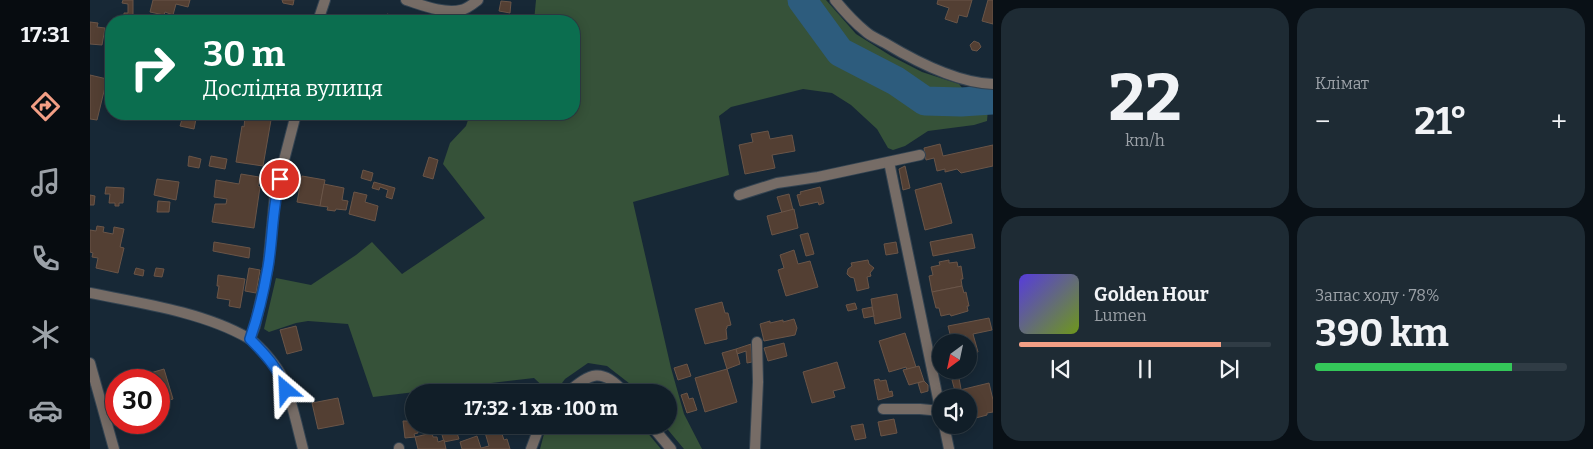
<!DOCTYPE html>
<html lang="uk">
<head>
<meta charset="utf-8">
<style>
  :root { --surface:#111e28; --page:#1e2b34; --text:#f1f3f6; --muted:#9ca2a8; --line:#303c45; --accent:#f39f85 }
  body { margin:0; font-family:Bitter,serif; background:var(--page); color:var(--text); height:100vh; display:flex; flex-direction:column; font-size:19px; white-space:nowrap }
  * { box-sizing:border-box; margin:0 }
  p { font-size:16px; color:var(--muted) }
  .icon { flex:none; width:28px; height:28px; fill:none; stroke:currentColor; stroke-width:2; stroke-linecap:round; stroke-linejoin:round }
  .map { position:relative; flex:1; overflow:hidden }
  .panel { display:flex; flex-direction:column; gap:8px; padding:8px; background:#091016; width:600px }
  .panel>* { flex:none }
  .hud { position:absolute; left:15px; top:15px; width:475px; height:105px; border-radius:20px; box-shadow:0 2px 12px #0003,0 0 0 1px var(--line); background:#0b6e4f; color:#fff; overflow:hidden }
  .needle { width:32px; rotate:213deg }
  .buttons { position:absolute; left:842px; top:334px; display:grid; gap:10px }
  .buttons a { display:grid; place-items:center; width:45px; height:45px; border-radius:50%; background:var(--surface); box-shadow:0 2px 12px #0003,0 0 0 1px var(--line); font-size:25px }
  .speed { position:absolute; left:15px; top:369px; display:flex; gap:10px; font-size:25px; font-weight:700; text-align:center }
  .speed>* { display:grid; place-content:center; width:65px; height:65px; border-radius:50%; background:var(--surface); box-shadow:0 2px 12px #0003,0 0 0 1px var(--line); line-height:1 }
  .speed .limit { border:8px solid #d22; background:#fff; color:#111 }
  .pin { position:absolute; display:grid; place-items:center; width:42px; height:42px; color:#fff; margin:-21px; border:2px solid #fff; border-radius:50%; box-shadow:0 1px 5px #0007 }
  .me { position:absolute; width:55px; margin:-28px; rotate:334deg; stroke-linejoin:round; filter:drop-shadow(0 0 4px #0008) }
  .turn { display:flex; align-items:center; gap:18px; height:105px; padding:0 15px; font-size:22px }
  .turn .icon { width:65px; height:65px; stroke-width:2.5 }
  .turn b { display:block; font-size:35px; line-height:42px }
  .big { font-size:38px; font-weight:700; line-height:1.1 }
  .panel .widget { flex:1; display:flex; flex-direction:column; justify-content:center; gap:8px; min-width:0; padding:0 18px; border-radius:20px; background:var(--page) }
  .panel .dial { align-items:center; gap:0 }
  .dial b { font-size:65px; line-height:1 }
  .song { display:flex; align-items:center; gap:15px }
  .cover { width:60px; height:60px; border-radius:8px; background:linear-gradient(135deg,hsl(250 70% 55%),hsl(80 70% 35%)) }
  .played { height:5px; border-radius:2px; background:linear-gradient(90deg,var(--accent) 80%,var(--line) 80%) }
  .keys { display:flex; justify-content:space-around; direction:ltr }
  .heat { display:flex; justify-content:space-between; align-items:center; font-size:28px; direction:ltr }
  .charge { height:8px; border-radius:4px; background:linear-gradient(90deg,#34c759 78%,var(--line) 0) }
  .panel .tiles { flex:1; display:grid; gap:8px; grid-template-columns:repeat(2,1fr) }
  .trip { position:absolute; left:315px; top:384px; width:272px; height:50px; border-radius:25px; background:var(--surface); box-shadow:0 2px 12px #0003,0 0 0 1px var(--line); font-weight:700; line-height:50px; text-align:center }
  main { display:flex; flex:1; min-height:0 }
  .dock { display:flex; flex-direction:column; width:90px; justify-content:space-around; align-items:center; background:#070c10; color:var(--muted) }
  .dock .icon { width:35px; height:35px }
  .dock .on { color:var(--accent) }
  .dock b { font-size:22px; color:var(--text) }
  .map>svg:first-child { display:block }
  .green { fill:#365239 }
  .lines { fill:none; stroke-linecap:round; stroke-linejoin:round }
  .river { stroke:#2d5c7d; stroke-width:29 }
  .building { fill:#533f33; stroke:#6a5548 }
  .service-casing { stroke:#334351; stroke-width:12 }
  .minor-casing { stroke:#334351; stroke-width:12 }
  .service { stroke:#766c66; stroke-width:10 }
  .minor { stroke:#766c66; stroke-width:10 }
  .route-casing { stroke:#114b97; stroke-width:12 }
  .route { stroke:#1a73e8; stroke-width:9 }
</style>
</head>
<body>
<main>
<nav class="dock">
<b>17:31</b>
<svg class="icon on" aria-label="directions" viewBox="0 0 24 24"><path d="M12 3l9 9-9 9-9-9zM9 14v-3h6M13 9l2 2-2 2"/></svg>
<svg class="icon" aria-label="music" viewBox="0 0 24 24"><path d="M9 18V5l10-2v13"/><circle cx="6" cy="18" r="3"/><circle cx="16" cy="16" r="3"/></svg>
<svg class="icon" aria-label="phone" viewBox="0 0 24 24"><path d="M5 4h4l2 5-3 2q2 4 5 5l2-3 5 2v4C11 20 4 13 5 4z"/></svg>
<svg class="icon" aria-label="climate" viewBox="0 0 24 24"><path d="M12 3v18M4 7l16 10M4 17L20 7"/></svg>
<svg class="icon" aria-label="car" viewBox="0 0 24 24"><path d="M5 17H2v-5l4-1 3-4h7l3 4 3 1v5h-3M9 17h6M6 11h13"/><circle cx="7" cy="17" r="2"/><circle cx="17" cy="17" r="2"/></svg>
</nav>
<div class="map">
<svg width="903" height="449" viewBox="0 0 903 449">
  <rect width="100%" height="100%" fill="#172836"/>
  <g class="green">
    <path d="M446,0H736L766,34L801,56L832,72L869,84L880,98L892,97L893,104L898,109L897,121L884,125L838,131L815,146L803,150L798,148L787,129L761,105L742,93L713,89L641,107L629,116L639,175L543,202L581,368L594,414L612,449H594L574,425H579V392H548L544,387L517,366L498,363L475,379L469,387L459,392L444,378L283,397L258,324L218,321L206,323L179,332L174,329L186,278L221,285L266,255L282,242L312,274L395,218L353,164L360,143L376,126L380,114H484V21H444Z"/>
    <path d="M459,425H551L571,449H450L454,434Z"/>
  </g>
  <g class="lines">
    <path class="river" d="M712,0L750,52L806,81L835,101L871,102L903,100"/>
  </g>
  <g class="building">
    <path d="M33,0H43V21H34V13H38V4L32,3Z"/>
    <path d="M63,0H100L98,7L86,4L83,15L75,12L74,15L60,12Z"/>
    <path d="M192,0H204L203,5L193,3Z"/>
    <path d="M848,0H882L877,17L869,15L867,23L855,19L859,8L847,4Z"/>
    <path d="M898,0H903V24L892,21Z"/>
    <path d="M411,1L421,2L420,13L409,11Z"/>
    <path d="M297,14L314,19V21H296Z"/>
    <path d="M0,22L8,23L7,27L15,28L12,45L0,44Z"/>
    <path d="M884,41L889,43L891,47L887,51L882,50L880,45Z"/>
    <path d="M0,75L17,79L7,120L0,119Z"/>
    <path d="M182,114H197L196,119L181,116Z"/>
    <path d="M93,116L106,119L104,129L90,126Z"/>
    <path d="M155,117L181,120L173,166L146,162L152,126L154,127Z"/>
    <path d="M678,131L680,139L702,135L705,151L682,155L685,168L655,174L649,145L663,142L661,134Z"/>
    <path d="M850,144L853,156L903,145V166L871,173L867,169L855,172V169L847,171L844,158L836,160L834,148Z"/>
    <path d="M99,156L111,159L109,168L98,166Z"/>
    <path d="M121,156L137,159L135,169L119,166Z"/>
    <path d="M339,157L348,160L343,179L333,176Z"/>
    <path d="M815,166L820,188L813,190L809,169Z"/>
    <path d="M273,170L283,173L281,181L271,178Z"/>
    <path d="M151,174L169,177L168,186L170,187L164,228L122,222L125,204H136L137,199L124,197L126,180L149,184Z"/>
    <path d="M212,176L235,180L230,206L207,202Z"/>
    <path d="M67,179L89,182L86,200L64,195Z"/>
    <path d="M284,182L305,188L302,199L296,197L298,190L290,187L289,190L282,188Z"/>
    <path d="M851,183L862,223L835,230L825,190Z"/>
    <path d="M234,184L254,188L252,200L258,201L256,210L246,209L245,211L237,210L238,207L230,206Z"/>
    <path d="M16,187L34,188L33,203H29V206H25V203H19L20,194H15Z"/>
    <path d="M730,187L734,203L729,205L728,202L710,206L707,195L711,194L710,192Z"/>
    <path d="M264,192L277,195L275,202L288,206L285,221L259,214Z"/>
    <path d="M699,194L703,210L692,213L687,197Z"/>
    <path d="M0,195L5,196L4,205H0Z"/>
    <path d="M68,201L80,202L79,212H67Z"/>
    <path d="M704,209L708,228L682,235L677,216Z"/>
    <path d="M7,226L14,227L13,232L23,234L24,227L34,229L30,247L34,248L28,273L6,268L8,258L2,257L3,253L0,252V230L6,231Z"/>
    <path d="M718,233L724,254L716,256L710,235Z"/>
    <path d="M882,234L885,248L843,256L840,242Z"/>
    <path d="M124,242L160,248L159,258L123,251Z"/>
    <path d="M806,242L808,253L796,255L794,244Z"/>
    <path d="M704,250L708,264L720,261L728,287L696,296L688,270L694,268L690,255Z"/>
    <path d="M778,260L779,264L784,268L780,273L781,276L777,277L779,288L767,291L764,278L760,277L757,274L758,269L762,266L761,263Z"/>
    <path d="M859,260V263L867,262L868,267L871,266L873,279H871L872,286L842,292L839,276L843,275L841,267L850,265L849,262Z"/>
    <path d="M46,268L54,270L53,276L44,274Z"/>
    <path d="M66,268L74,269L72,277L64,276Z"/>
    <path d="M159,268L170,270L166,293L155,291Z"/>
    <path d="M128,275L155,279L150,308L139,306L140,300L127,298L129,286H127Z"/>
    <path d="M872,286L874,293L876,292L879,306H877L878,311L861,316L860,314L851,316L849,308H846L842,292Z"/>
    <path d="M807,294L811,318L785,324L781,299Z"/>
    <path d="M632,302L635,313H638L641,325L637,326V328L636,329L637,339L615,344L605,309Z"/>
    <path d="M765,303L767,309L758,311L756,305Z"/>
    <path d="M782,307L784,316L774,318L772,309Z"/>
    <path d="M899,318L902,330L883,334L888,352L881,354L876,336L861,338L858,326Z"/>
    <path d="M704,319L707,328L705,335L674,341L670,324L680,321V323L693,320V322Z"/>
    <path d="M206,326L212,350L197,354L190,330Z"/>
    <path d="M815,333L826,367L817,370L816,367L799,372L789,341Z"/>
    <path d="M694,343L697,356L678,361L674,348Z"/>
    <path d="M661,344L662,362L657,363L656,351L647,354L646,349Z"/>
    <path d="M646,349L650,364L637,369L632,353Z"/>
    <path d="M747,362L755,388L743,391L745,397L722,403L713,372Z"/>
    <path d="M597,364L601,376L588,380L584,368Z"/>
    <path d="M829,366L834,381L819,385L813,370Z"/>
    <path d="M74,369L83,399L69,403V380H52L50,376Z"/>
    <path d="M637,369L647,402L615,412L605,378Z"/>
    <path d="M869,378L871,389L865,391L862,380Z"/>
    <path d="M789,379L790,381L796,380L799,392L802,391L803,396L788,400L784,380Z"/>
    <path d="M834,381L838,385V391L831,393L828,383Z"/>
    <path d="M899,383L903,400V412L897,413V415L882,419L881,412L879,413V398H868L866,391Z"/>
    <path d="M597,393L599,399L603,398L607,410L597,413L591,395Z"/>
    <path d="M248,398L254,424L228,429L222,403Z"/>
    <path d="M804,419L807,433L791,436L788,422Z"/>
    <path d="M313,421H323L324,425H327L328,433L324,434L325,437L315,438Z"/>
    <path d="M773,424L776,438L765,440L761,426Z"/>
    <path d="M409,425L414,440L417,439L420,449H372L370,442L387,436L391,448L399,446L394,429Z"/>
    <path d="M358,429L359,432L366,430L369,439L354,442L351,431Z"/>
    <path d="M342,433L343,437H347L348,442L354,440L356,449H328L325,437Z"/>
  </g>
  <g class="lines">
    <defs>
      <g id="service">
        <path d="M316,0C332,5 353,14 371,10C377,9 383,4 388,0"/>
        <path d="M649,195L687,183L728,177L830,155"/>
        <path d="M478,392C500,373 512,367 534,392"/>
        <path d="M793,409H830L851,411"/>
        <path d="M561,425L581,449"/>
        <path d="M309,448V449"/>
        <path d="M441,449L450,425"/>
      </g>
      <g id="minor">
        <path d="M745,0C754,11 764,22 775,31C780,36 788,39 795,43C825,61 867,83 903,84"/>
        <path d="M228,21L235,0"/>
        <path d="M799,162L851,413"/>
        <path d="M0,293C50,303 113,312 158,338C169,344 188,367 193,379C202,401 207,426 213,449"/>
        <path d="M160,339L165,326L178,267L185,195L206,114"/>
        <path d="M0,363L24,449"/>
        <path d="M854,425L859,449"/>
        <path d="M665,449L668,382L667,342"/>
      </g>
    </defs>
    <use href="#service" class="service-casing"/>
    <use href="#minor" class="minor-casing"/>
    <use href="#service" class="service"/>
    <use href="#minor" class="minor"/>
  </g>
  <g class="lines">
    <defs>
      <path id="route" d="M190,179C182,208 183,238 178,267C174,291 168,316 160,339C175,354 189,369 196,390"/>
    </defs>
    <use href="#route" class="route-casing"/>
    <use href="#route" class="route"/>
  </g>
</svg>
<div class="buttons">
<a><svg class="needle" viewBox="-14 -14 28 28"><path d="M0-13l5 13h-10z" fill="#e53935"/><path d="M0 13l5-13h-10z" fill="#9ca2a8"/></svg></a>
<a><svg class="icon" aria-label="sound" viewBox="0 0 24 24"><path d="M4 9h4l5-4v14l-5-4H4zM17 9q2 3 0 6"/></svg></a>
</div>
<div class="speed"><div class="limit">30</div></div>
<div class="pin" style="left:190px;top:179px;background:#d93025"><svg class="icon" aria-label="arrive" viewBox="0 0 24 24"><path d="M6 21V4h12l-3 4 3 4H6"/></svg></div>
<svg class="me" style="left:196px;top:390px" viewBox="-20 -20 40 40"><path d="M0-17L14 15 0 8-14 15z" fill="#1a73e8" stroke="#fff" stroke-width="4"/></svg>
<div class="trip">17:32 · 1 хв · 100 m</div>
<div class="hud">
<div class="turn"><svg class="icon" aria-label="right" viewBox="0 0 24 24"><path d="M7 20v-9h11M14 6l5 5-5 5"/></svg><div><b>30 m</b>Дослідна вулиця</div></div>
</div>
</div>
<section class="panel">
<div class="tiles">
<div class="widget dial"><b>22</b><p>km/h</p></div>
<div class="widget"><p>Клімат</p>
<div class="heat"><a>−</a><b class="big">21°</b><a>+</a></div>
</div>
<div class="widget">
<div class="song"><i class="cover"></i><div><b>Golden Hour</b><p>Lumen</p></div></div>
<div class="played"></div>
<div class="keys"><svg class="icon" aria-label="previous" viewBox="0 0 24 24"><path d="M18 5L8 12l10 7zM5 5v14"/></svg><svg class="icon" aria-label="pause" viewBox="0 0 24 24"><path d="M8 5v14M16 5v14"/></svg><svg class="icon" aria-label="next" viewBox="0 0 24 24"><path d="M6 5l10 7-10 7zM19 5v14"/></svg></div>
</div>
<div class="widget"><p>Запас ходу · 78%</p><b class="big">390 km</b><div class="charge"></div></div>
</div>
</section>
</main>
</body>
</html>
